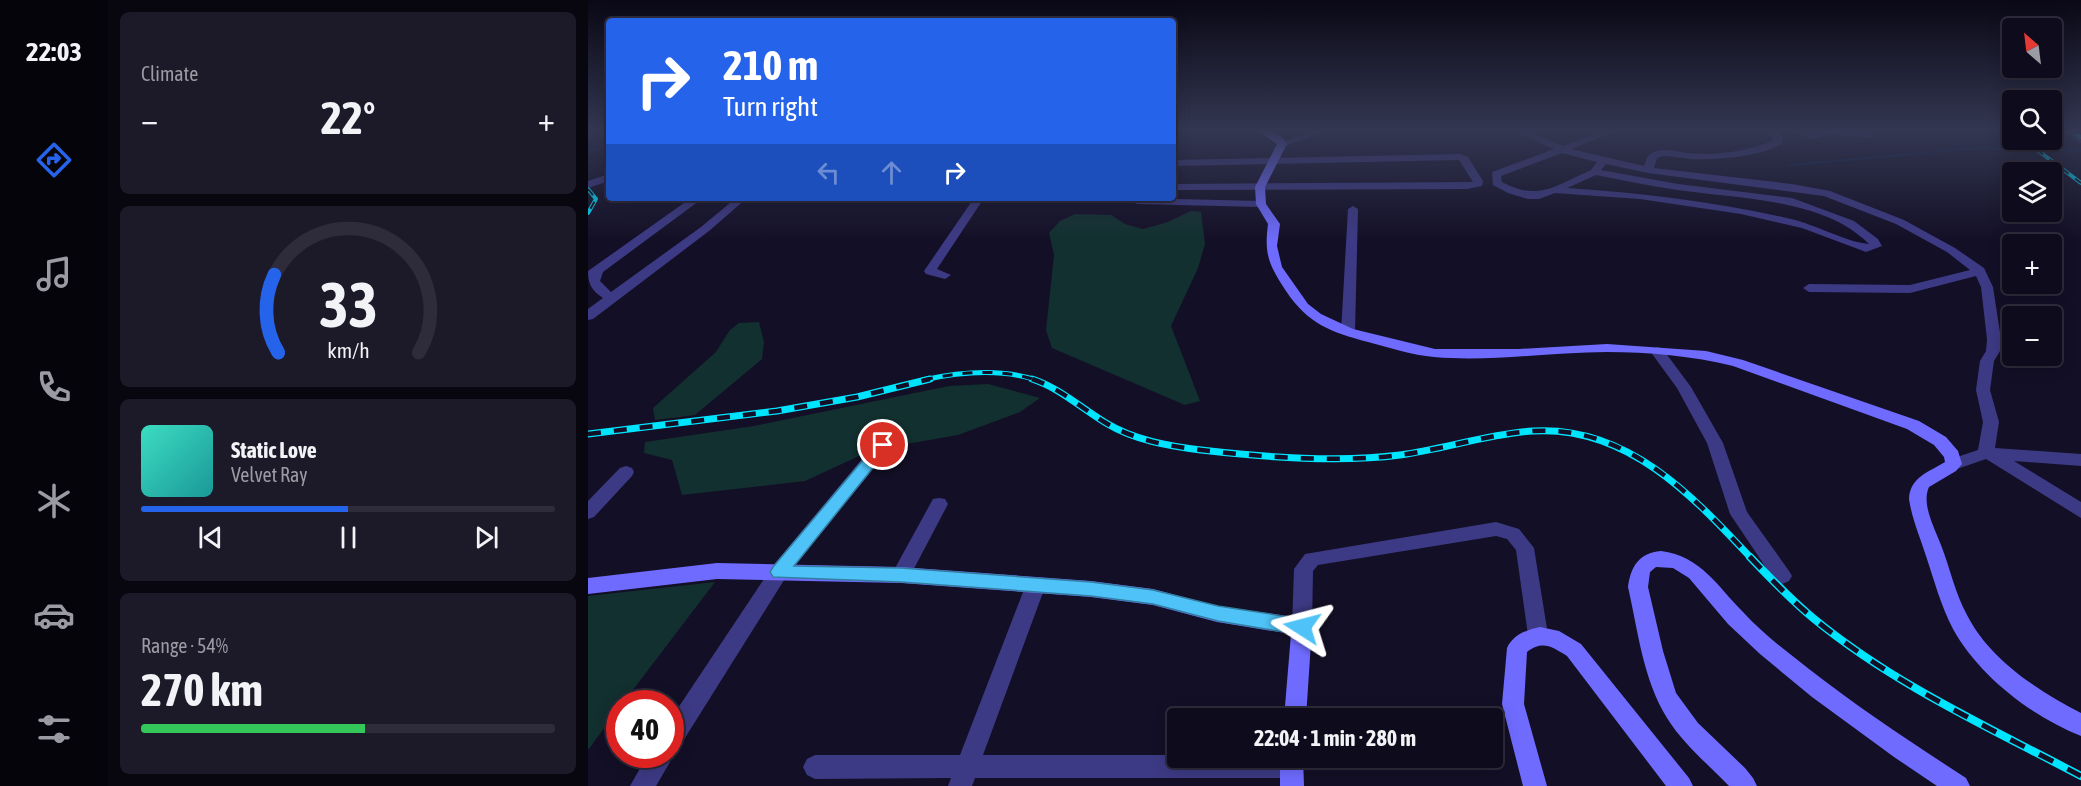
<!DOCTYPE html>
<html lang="en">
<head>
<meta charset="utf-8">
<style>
  :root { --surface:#0e0b1c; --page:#1c1929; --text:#f1f3f6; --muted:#9b9ba3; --line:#2e2b3b; --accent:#2563eb }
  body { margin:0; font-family:"Asap Condensed",sans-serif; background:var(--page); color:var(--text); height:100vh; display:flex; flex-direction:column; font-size:22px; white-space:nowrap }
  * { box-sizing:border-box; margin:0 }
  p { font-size:20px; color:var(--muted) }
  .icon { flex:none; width:33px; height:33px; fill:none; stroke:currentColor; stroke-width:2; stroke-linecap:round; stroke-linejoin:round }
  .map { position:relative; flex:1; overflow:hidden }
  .panel { display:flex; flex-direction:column; gap:12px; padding:12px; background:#08060f; width:480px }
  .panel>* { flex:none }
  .hud { position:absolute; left:18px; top:18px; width:570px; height:183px; border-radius:6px; box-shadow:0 3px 15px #0003,0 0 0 2px var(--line); background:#2563eb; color:#fff; overflow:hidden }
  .needle { width:39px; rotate:332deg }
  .tools { position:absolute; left:1414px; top:18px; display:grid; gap:12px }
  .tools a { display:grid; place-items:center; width:60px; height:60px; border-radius:6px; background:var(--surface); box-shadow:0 3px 15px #0003,0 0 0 2px var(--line); font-size:30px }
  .speed { position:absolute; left:18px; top:690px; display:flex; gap:12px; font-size:30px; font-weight:700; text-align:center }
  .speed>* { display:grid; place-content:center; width:78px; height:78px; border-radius:50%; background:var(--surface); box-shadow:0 3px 15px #0003,0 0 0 2px var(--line); line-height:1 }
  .speed .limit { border:9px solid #d22; background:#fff; color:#111 }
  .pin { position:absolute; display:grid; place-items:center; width:51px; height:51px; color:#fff; margin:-26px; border:3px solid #fff; border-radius:50%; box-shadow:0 2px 6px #0007 }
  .me { position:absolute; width:66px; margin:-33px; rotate:279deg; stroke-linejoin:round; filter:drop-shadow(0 0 4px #0008) }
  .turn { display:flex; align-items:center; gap:21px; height:126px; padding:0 18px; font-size:27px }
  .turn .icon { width:78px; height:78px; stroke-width:2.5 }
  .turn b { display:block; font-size:42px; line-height:51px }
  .lanes { display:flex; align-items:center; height:57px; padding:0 18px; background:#0003; justify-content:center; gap:30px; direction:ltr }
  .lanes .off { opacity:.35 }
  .big { font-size:45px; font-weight:700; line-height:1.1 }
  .panel .widget { flex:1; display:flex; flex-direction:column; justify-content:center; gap:9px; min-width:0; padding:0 21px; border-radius:9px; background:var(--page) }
  .panel .dial { align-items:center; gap:0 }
  .dial svg { height:156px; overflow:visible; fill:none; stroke:var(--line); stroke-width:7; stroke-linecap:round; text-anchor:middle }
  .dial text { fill:var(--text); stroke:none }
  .song { display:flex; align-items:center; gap:18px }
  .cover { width:72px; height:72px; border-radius:9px; background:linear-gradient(135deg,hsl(170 70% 55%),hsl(180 70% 35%)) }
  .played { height:6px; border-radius:3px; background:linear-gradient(90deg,var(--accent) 50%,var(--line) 50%) }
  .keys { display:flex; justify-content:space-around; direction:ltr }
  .heat { display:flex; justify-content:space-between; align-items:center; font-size:33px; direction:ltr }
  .charge { height:9px; border-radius:4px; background:linear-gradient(90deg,#34c759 54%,var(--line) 0) }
  .trip { position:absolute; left:579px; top:708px; width:336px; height:60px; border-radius:6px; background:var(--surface); box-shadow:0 3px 15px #0003,0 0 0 2px var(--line); font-weight:700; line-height:60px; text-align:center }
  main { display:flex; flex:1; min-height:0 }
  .menu { display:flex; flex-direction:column; width:108px; justify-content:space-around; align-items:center; background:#06040b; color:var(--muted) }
  .menu .icon { width:42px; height:42px }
  .menu .selected { color:var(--accent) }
  .menu b { font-size:27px; color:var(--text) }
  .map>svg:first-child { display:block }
  .green { fill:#12302f }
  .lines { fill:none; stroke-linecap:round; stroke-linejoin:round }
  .stream { stroke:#0a1f44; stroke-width:2 }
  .street { fill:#3d3a85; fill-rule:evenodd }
  .secondary { fill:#6f6bff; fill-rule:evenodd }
  .rail-far3-casing { stroke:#00e5ff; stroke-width:4 }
  .rail-far2-casing { stroke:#00e5ff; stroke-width:5 }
  .rail-far1-casing { stroke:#00e5ff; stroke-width:7 }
  .rail-casing { stroke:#00e5ff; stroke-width:8 }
  .rail-far3 { stroke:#130f26; stroke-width:2; stroke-dasharray:8; stroke-linecap:butt }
  .rail-far2 { stroke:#130f26; stroke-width:3; stroke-dasharray:10; stroke-linecap:butt }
  .rail-far1 { stroke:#130f26; stroke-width:4.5; stroke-dasharray:13; stroke-linecap:butt }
  .rail { stroke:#130f26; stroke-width:5; stroke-dasharray:16; stroke-linecap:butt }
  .route { fill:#4fc3f7; stroke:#337fa1; stroke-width:1.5 }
</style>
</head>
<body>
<main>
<nav class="menu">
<b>22:03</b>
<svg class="icon selected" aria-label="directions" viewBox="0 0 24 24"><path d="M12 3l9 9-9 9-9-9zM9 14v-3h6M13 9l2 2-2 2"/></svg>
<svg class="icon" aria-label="music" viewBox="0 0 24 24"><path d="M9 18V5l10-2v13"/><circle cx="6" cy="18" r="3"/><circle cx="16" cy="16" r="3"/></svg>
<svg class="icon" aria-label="phone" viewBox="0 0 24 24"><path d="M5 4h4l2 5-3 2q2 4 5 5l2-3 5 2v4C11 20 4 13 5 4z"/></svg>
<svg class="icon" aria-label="climate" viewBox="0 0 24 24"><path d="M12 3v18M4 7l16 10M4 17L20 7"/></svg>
<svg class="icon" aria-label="car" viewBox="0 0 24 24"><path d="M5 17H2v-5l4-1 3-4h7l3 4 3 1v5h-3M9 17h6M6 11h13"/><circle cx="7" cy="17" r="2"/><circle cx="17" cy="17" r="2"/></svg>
<svg class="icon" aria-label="filters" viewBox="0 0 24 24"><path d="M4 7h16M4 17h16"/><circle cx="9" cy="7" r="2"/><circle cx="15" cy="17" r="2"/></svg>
</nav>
<section class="panel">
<div class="widget"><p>Climate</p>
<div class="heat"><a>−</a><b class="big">22°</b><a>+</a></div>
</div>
<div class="widget dial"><svg viewBox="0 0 100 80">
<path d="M14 69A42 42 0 1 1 86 69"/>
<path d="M14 69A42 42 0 0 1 12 29" stroke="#2563eb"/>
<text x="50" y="56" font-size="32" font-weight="700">33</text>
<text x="50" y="72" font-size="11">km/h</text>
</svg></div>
<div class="widget">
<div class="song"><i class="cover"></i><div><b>Static Love</b><p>Velvet Ray</p></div></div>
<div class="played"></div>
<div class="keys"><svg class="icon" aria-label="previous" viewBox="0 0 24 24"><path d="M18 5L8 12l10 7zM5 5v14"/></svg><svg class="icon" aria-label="pause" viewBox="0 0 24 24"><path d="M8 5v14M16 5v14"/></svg><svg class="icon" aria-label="next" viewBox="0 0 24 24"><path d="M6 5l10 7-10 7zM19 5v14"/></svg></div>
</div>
<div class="widget"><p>Range · 54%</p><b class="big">270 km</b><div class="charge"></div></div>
</section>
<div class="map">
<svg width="1493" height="786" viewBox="0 0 1493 786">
  <rect width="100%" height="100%" fill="#130f26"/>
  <g class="green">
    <path d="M603,211L613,212L617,244L610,268L583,326L612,401L597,405L464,348L458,330L466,255L461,233L472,221L487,214L523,215L537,224L555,229L580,222Z"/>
    <path d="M171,322L176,342L174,359L107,415L67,420L65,408L128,352L142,330L151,323Z"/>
    <path d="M400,384L452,398L432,412L370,435L284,450L217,481L94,495L84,460L56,453L57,442L166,426L361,386Z"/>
    <path d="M127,582L35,703L32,704L31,708L0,750V596Z"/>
  </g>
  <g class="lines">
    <g class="stream">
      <path d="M1458,150L1493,151"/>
      <path d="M0,152L21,145"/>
      <path d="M1203,165L1390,148L1445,150"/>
    </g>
    <g class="street">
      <path d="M726,130H741L697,146L689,144Z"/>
      <path d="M925,130H938L975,146L1016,130H1030L983,149L1056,166C1058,162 1059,156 1062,154C1072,146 1089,152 1100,153C1127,156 1159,151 1185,141V138L1177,130H1187L1195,137L1194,143C1176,157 1125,160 1103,159C1093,158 1084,156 1075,156L1069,158L1066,168L1204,184L1242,191L1316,220L1367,248L1396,268L1405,287L1413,339L1412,351L1406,361L1402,390L1411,422L1407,448L1493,454V466L1426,461L1493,502V518L1398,459L1366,470L1360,468L1358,464L1360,460L1390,450L1395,422L1388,390L1392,361L1398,351L1399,339L1393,287L1388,276L1322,293L1221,292L1215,288L1221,284L1322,285L1382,270L1359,252L1308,224L1236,196L1060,173L1018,164L1013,170L1090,184L1204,198L1266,221L1290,239L1294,246L1278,252L1214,228L1153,214L1052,199L967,193L951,199H940L920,193L905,185L904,172L966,149ZM974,153L1009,162L1003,170C969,185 950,202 914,182L913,176ZM1008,175C1035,180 1062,186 1090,190C1150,199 1236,198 1281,244C1261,243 1226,224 1203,219C1129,202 1055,193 979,188Z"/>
      <path d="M1200,130L1224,133L1235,130H1265L1287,135L1282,138L1244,134L1224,139Z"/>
      <path d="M1473,130H1484L1493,136V143Z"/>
      <path d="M872,154L880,157L895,181L894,186L879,189L585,190V184L885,182L871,160L585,166V160Z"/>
      <path d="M21,174V181L0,188V181Z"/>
      <path d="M103,198H115L15,272L12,281L23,292L113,227L148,198H159L121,231L5,319L0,320V309L15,298C4,291 0,284 0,271Z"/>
      <path d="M386,198H396L349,269L363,275L357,279L338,274L336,271Z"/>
      <path d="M548,198L673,201L678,204L673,207L549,204L544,201Z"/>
      <path d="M765,206L770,209L767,332L760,336L753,332L760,209Z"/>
      <path d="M1069,347L1074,348L1103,387L1135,443L1159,512L1201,571L1204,576L1201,581L1194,584L1187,581L1142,514L1119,443L1089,388L1062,351Z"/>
      <path d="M295,440L301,441L303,445L301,449L198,577L90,749L84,751L82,762L68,786H42L60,754H82V720L184,567L289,441Z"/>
      <path d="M38,466L44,468L46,472L44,476L6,517L0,519V501L32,468Z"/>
      <path d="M351,498L357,499L360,504L320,580L313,583L306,580L303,575L306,570L345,499Z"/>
      <path d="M908,522L931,529L946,548L960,635L957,641L950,644L943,641L940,635L928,550L919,539L908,536L730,565L725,571L724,627L721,633L714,636L707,633L704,627L706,569L717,554Z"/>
      <path d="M447,579L454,581L457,587L395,755H590V758H712L716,766L712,774L704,778H387L384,786H360L363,778L227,779L219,775L215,767L219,759L227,755H372L437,587L440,581Z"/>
    </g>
    <g class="secondary">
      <path d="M669,130C681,130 693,133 699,144L677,187L678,204L692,224L689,246L694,267L720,304L733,314L765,329L847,349H931L1019,344L1118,351L1155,360L1331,421L1358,437L1370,451L1374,464L1368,471L1341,487C1333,504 1347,529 1353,545C1362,568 1367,593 1379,615C1402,660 1449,690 1493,713V736C1443,716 1391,676 1365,629C1353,606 1346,580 1338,556C1332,537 1324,519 1321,499C1322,477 1341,472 1357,462L1356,457L1346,445L1319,429L1145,366C1105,356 1060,352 1019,352C962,352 904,362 846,357C824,355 802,348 780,342C743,332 720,324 698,291C681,265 676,255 680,224L668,204L667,187L689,144Z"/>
      <path d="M1073,551C1113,556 1129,586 1155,612C1174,633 1198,651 1221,669C1271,708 1324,743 1378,778L1382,786H1349L1306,757L1224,697L1172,654L1140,624L1101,578L1085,568L1068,567L1062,572L1060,587L1075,651L1088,693L1110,723L1157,768L1165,778L1169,786H1141C1120,764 1095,744 1079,718C1055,679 1050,631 1040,587C1043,566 1051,553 1073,551Z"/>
      <path d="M129,563L313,567L503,581L565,589L629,606L714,618L721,621L724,627L718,718H696L703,634L629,622L565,605L503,597L313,583L129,579L0,594V578Z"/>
      <path d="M952,627L971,631L993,644L1101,778L1105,786H1078L979,656C964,647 955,640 939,652L936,704L959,786H935L914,704L919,648C925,635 938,630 952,627Z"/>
      <path d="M692,758H715L716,786H692Z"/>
    </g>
    <defs>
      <g id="rail-far3">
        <path d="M1481,130L1493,137"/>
        <path d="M1436,140L1493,183"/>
        <path d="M0,189L8,199L0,213"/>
      </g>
      <path id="rail-far2" d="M335,380C372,372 412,368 448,380"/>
      <g id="rail-far1">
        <path d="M444,379C472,388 493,408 518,423C546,440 580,446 613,450C674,457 750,463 812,455C857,449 900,434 945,431C1039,425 1105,496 1164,559"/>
        <path d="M0,434L189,411L269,397L342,379"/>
      </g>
      <path id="rail" d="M1162,557C1182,578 1202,599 1225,618C1305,684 1402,728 1493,776"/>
    </defs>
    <use href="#rail-far3" class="rail-far3-casing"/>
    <use href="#rail-far2" class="rail-far2-casing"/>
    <use href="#rail-far1" class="rail-far1-casing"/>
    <use href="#rail" class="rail-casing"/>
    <use href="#rail-far3" class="rail-far3"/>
    <use href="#rail-far2" class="rail-far2"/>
    <use href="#rail-far1" class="rail-far1"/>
    <use href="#rail" class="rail"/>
  </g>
  <linearGradient id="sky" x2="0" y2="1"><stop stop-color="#0a0815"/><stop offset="0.54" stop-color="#333752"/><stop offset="1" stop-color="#333752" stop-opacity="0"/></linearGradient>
  <rect width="1493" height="241" fill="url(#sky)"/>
  <path class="route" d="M295,440L300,442L302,445L300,449L206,566L313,568L503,582L565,590L630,606L714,619L721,622L724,627L721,633L714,635L630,621L565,604L503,596L313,582L185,577L182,572L185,567L290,442Z"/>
</svg>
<div class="tools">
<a><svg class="needle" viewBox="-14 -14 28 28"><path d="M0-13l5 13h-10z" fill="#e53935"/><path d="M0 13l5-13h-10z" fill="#9b9ba3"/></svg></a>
<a><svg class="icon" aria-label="search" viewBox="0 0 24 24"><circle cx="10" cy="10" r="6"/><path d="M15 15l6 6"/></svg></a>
<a><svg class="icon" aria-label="layers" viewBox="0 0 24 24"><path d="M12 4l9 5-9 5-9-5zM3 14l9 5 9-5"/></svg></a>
<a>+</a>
<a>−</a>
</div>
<div class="speed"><div class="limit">40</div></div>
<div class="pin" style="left:295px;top:445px;background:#d93025"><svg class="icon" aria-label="arrive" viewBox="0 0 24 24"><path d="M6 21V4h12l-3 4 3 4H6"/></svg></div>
<svg class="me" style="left:714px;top:627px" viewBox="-20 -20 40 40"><path d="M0-17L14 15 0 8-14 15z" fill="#4fc3f7" stroke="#fff" stroke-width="4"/></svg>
<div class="trip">22:04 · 1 min · 280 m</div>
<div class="hud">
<div class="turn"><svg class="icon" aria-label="right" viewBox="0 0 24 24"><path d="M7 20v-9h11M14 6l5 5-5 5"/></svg><div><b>210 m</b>Turn right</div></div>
<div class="lanes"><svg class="icon off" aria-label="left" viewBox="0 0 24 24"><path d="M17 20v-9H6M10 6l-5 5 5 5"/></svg><svg class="icon off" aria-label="ahead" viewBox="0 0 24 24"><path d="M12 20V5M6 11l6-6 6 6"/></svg><svg class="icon" aria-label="right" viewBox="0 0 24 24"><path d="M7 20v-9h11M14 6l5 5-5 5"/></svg></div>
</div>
</div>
</main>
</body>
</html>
